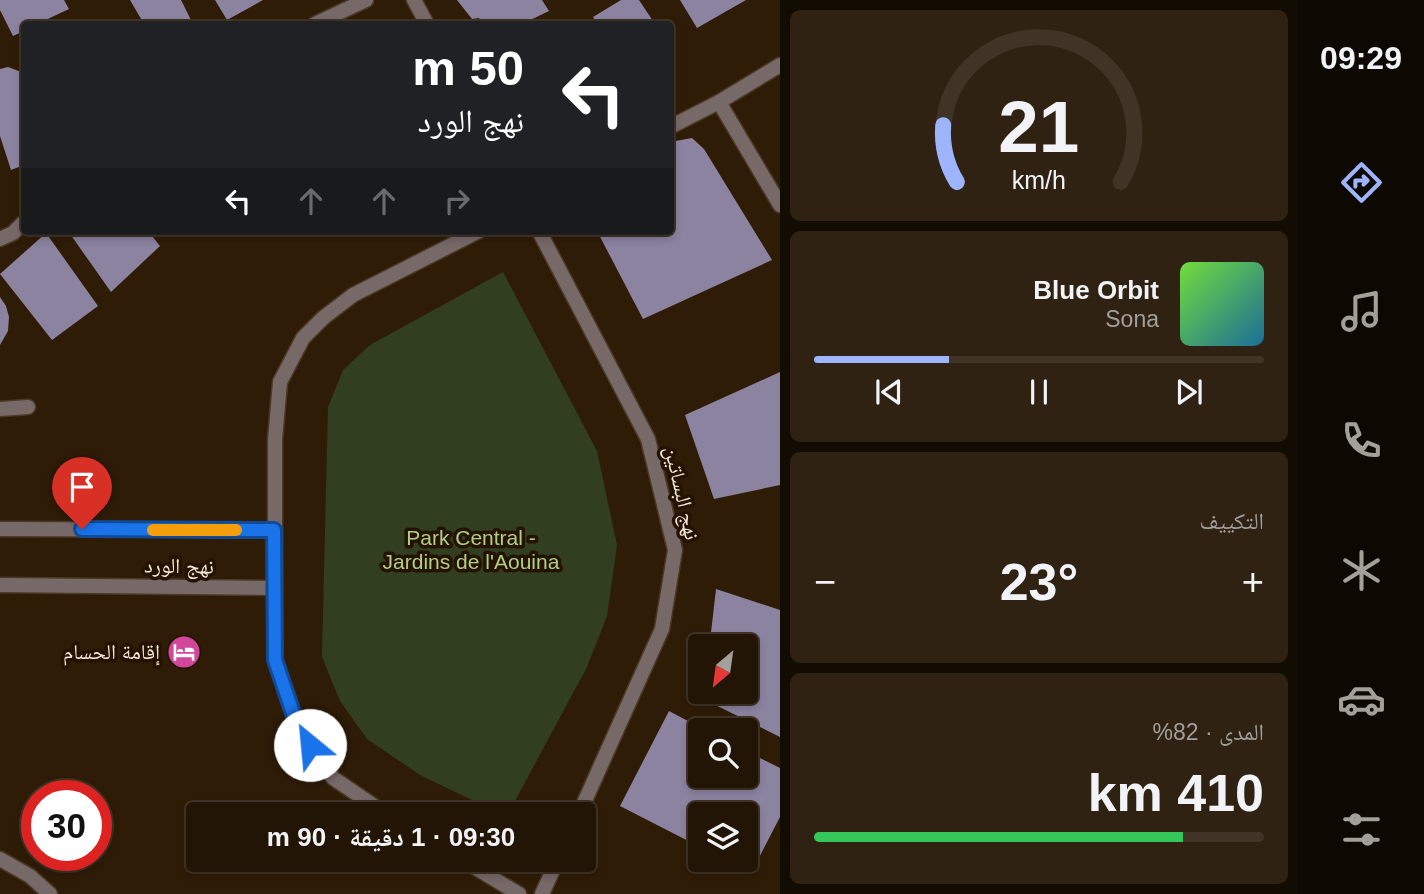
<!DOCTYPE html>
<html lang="ar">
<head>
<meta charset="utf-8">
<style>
  :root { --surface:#231505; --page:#2f2213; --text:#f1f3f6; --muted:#a39f9a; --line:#403427; --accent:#9eb4fd }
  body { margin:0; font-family:Arial,"Noto Naskh Arabic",sans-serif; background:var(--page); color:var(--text); direction:rtl; height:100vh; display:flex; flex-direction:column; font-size:26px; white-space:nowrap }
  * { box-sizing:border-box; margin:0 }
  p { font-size:23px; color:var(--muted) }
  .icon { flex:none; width:38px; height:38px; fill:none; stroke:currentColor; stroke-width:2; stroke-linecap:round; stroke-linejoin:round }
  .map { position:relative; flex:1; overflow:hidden; direction:ltr }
  .side { display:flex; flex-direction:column; gap:10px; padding:10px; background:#130c03; width:518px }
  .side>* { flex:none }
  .guide { position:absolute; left:21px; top:21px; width:653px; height:214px; border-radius:7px; box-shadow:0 4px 10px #0003,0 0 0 2px var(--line); direction:rtl; background:#202124; color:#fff; overflow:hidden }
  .needle { width:46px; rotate:209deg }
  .buttons { position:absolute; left:688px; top:634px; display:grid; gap:14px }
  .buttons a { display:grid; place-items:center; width:70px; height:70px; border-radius:7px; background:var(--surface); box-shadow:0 4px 10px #0003,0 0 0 2px var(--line); font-size:35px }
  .speed { position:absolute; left:21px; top:780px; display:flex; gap:14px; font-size:35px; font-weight:700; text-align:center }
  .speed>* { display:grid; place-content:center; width:91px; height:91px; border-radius:50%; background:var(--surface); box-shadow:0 4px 10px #0003,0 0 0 2px var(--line); line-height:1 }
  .speed .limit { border:10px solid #d22; background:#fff; color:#111 }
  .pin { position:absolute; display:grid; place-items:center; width:60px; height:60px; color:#fff; margin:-72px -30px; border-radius:50% 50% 50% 0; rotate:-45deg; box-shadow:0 0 7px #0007 }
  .pin .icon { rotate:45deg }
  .me { position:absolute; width:77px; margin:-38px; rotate:332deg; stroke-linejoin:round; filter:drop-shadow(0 0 5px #0008) }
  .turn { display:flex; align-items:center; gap:24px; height:147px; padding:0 35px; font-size:32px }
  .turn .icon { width:91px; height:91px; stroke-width:2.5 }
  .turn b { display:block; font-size:49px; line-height:60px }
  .lanes { display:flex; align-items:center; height:66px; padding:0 35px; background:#0003; justify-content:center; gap:35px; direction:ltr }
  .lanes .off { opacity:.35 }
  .big { font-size:52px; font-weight:800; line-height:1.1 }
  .side .widget { flex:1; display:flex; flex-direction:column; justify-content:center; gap:10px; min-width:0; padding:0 24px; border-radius:10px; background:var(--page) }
  .side .dial { align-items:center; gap:0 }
  .dial svg { height:182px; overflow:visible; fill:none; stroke:var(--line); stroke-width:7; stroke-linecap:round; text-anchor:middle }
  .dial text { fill:var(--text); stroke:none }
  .song { display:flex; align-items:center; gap:21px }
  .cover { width:84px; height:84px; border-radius:10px; background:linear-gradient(135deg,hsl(100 70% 55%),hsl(200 70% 35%)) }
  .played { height:7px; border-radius:4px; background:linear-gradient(90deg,var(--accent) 30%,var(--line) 30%) }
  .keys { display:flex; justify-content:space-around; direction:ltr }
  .heat { display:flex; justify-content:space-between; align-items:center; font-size:38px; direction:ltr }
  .charge { height:10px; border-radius:5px; background:linear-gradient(90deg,#34c759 82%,var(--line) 0) }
  .trip { position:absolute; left:186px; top:802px; width:410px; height:70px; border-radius:7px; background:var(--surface); box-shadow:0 4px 10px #0003,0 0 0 2px var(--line); font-weight:800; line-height:70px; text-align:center; direction:rtl }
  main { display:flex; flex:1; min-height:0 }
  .tab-bar { display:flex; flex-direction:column; width:126px; justify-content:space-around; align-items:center; background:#0e0802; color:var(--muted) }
  .tab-bar .icon { width:49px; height:49px }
  .tab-bar .on { color:var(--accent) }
  .tab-bar b { font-size:32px; color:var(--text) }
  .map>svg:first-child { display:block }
  .green { fill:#323e20 }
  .building { fill:#8c83a1 }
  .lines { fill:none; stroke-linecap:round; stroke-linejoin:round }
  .street-casing { stroke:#4b3825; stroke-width:17 }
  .street { stroke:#786969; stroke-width:14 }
  .route-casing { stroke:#114b97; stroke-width:18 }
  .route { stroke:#1a73e8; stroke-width:12 }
  .slow { stroke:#f59e0b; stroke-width:12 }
  .labels { text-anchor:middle; stroke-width:7; stroke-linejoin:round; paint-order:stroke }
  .street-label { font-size:21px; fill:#f5e7db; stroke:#251301 }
  .park-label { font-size:21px; fill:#b0ce85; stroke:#251301 }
  .poi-label { font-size:21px; fill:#f5e7db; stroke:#251301; text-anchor:end }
</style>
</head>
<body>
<main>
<nav class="tab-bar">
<b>09:29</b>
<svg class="icon on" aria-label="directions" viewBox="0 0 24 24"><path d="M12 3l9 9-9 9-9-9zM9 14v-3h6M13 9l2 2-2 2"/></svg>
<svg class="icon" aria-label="music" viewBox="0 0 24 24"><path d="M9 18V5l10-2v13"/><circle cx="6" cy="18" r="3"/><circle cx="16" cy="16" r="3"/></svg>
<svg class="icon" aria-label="phone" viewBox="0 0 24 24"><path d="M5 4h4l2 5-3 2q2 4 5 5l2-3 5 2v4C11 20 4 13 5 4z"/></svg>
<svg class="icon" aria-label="climate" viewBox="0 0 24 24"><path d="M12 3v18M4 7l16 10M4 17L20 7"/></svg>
<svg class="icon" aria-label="car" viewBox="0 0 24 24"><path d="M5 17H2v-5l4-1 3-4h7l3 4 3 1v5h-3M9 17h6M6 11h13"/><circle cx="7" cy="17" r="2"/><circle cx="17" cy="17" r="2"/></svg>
<svg class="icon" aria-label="filters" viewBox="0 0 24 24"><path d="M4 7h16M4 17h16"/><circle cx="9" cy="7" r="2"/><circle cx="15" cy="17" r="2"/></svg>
</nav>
<section class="side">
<div class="widget dial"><svg viewBox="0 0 100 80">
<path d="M14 69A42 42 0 1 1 86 69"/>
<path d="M14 69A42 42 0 0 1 8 44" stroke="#9eb4fd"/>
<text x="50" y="56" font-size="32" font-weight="700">21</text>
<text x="50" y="72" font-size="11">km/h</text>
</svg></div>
<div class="widget">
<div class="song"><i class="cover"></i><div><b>Blue Orbit</b><p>Sona</p></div></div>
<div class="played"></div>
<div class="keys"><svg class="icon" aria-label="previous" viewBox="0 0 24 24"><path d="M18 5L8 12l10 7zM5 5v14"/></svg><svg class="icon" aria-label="pause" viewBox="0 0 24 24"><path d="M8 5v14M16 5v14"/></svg><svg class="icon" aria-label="next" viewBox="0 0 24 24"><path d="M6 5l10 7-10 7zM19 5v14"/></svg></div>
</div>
<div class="widget"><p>التكييف</p>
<div class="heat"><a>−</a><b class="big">23°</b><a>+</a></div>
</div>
<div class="widget"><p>المدى · 82%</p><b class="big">410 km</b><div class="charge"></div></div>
</section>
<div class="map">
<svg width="780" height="894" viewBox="0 0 780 894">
  <rect width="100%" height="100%" fill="#2f1c07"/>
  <path class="green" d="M503,272L597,451L617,545L607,616L587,667L508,814H501L420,775L367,739L340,701L322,657L328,407L343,370L370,345Z"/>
  <g class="building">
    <path d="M0,0H64L69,9L37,24H24V31L13,36L0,10Z"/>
    <path d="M130,0H181L193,24H144Z"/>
    <path d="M215,0H263L227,20Z"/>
    <path d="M457,0H542L549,11L522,24H483L479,18L472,19Z"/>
    <path d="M621,0H639L655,24H597L593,17Z"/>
    <path d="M680,0H746L697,28Z"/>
    <path d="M8,67L24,73V165L11,170L0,136V69Z"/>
    <path d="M692,138L704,149L772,260L643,319L597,231H670V142Z"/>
    <path d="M68,231H148L160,246L111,292Z"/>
    <path d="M46,233L98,306L52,340L0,274Z"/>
    <path d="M0,297L6,306L9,317L8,331L0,345Z"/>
    <path d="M780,372V485L714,499L685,415Z"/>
    <path d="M716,589L780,610V737L689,692L700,666V691H746V646H708L710,641Z"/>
    <path d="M669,711L705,730H700V775H746V751L780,768V817L751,873L724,859H746V814H700V847L620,806Z"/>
  </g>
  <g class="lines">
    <defs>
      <g id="street">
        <path d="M414,0L427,24"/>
        <path d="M315,24L366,0"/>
        <path d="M719,102L780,205"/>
        <path d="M670,127L719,102L780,65"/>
        <path d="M539,231L648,439L675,550L662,629L579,814"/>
        <path d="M0,239L13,233L24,222"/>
        <path d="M0,409L28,407"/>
        <path d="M0,529L274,530"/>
        <path d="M0,585L275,588"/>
        <path d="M386,814L333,778L298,728L275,660V440L280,382L303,338L323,318L353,295L479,231"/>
        <path d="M0,859L30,876L50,894"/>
        <path d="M461,859L519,894"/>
        <path d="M542,894L558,859"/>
      </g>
    </defs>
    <use href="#street" class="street-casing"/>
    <use href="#street" class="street"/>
  </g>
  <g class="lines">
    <defs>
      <path id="route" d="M82,529L274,530L275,660L298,728L310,745"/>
    </defs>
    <use href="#route" class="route-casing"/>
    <use href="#route" class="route"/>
    <path class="slow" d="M153,530H236"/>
  </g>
  <defs>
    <symbol id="hotel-disc" viewBox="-11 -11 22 22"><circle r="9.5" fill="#d1479c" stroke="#251301"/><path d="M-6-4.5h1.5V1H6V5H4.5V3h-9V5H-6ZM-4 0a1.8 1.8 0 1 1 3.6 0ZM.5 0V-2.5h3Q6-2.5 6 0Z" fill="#fff"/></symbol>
  </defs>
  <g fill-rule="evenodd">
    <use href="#hotel-disc" x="165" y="633" width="38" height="38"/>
  </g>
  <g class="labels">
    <g class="street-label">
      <text transform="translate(682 493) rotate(77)" y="7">نهج البساتين</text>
      <text transform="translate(179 566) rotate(1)" y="7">نهج الورد</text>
    </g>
    <g class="park-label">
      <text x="471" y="545">Park Central -<tspan x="471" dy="24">Jardins de l'Aouina</tspan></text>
    </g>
    <g class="poi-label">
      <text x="160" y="659">إقامة الحسام</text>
    </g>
  </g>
</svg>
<div class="buttons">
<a><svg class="needle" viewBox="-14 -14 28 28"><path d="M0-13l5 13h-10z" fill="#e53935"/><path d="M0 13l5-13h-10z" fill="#a39f9a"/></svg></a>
<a><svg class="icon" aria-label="search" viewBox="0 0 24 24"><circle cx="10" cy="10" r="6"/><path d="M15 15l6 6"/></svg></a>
<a><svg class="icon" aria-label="layers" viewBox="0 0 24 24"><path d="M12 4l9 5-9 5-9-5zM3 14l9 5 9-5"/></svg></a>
</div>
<div class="speed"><div class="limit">30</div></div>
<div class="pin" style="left:82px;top:529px;background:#d93025"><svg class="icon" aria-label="arrive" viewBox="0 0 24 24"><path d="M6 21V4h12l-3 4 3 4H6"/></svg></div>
<svg class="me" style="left:310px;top:745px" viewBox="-20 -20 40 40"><circle r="19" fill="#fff"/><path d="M0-13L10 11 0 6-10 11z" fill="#1a73e8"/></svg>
<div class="trip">09:30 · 1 دقيقة · 90 m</div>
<div class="guide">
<div class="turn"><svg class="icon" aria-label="left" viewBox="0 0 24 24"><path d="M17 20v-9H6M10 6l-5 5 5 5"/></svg><div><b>50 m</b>نهج الورد</div></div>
<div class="lanes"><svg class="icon" aria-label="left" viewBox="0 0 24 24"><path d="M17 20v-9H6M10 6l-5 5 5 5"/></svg><svg class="icon off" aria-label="ahead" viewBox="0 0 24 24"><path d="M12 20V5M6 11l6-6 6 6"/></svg><svg class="icon off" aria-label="ahead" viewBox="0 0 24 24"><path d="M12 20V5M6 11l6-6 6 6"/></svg><svg class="icon off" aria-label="right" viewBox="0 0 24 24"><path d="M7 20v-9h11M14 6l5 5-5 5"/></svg></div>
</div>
</div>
</main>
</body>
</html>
